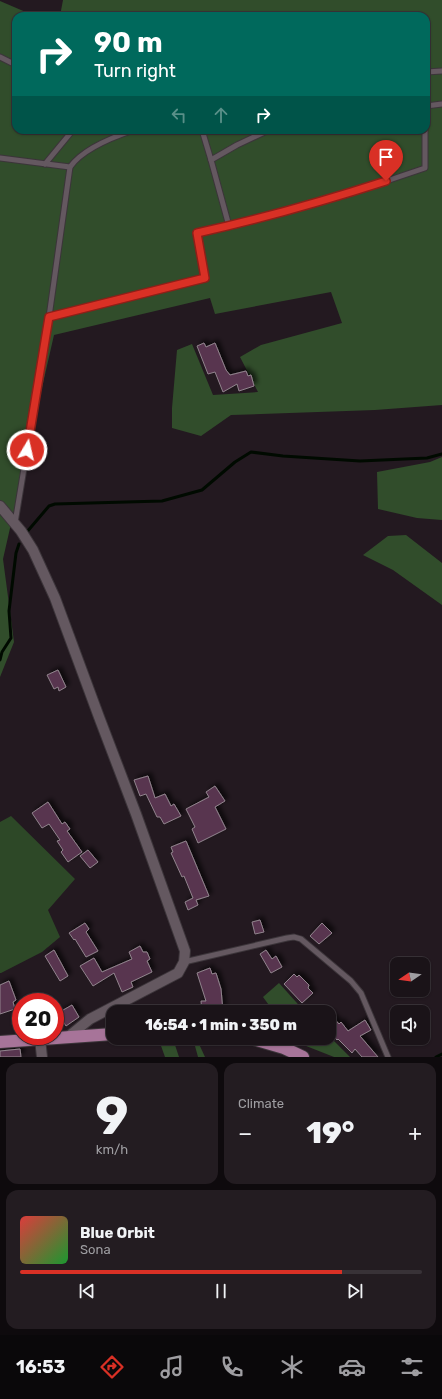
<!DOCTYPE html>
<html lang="en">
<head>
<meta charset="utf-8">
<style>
  :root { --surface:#1a1318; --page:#231c21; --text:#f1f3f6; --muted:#9f9ea2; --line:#383237; --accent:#d93025 }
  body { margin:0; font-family:Rubik,sans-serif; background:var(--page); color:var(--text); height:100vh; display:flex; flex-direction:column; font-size:15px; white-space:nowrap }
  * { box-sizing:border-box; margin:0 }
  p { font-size:13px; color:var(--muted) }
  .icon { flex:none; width:22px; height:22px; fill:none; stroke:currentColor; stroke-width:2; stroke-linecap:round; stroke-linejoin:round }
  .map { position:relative; height:1057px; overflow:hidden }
  .panel { display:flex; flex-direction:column; gap:6px; padding:6px; background:#0e0a0d; flex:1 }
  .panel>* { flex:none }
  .hud { position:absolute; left:12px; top:12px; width:418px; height:122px; border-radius:12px; box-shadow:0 1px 3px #0004,0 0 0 1px var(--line); background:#00695c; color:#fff; overflow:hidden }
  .needle { width:26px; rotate:257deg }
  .buttons { position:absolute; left:390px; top:957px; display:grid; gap:8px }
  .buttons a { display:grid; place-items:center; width:40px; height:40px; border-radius:8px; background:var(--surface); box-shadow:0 1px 3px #0004,0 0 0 1px var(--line); font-size:20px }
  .speed { position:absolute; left:12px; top:993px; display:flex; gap:8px; font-size:20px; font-weight:700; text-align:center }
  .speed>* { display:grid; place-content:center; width:52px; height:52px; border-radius:50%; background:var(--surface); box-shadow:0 1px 3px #0004,0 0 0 1px var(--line); line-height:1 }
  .speed .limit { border:6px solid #d22; background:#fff; color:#111 }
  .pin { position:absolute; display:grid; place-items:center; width:34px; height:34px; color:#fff; margin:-41px -17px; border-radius:50% 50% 50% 0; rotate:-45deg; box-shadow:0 0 4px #0007 }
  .pin .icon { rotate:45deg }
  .me { position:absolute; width:44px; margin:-22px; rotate:9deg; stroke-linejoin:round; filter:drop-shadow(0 0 3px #0008) }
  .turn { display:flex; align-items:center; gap:14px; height:84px; padding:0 16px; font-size:18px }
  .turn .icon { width:52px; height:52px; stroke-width:2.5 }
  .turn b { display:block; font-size:28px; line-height:34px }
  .lanes { display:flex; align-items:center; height:38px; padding:0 16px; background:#0003; justify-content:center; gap:20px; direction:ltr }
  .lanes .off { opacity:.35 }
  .big { font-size:30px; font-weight:800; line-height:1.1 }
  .panel .card { flex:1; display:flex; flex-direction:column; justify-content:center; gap:6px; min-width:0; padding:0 14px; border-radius:12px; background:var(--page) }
  .panel .dial { align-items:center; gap:0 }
  .dial b { font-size:52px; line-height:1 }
  .song { display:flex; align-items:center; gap:12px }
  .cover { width:48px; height:48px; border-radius:6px; background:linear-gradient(135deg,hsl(0 70% 55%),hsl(130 70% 35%)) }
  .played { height:4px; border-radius:2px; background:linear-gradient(90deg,var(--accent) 80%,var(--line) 80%) }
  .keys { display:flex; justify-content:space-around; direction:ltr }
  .heat { display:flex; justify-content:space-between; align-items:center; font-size:22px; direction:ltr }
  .panel .tiles { flex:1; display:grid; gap:6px; grid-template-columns:1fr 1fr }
  .card:last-child { grid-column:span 2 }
  .trip { position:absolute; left:106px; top:1005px; width:230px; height:40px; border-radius:12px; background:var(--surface); box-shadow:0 1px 3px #0004,0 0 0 1px var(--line); font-weight:800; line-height:40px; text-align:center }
  .tabs { display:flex; height:64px; justify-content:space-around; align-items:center; background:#0a080a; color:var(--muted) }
  .tabs .icon { width:28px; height:28px }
  .tabs .on { color:var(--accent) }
  .tabs b { font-size:18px; color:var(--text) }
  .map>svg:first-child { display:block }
  .green { fill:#2d4827 }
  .forest { fill:#314d2b }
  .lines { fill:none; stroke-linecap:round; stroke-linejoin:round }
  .stream { stroke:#000a00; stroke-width:3 }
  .building { fill:#58344f; stroke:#91848d; filter:url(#shadow) }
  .service-casing { stroke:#3c353a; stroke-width:7 }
  .minor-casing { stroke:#3c353a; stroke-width:12 }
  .trunk-casing { stroke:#3c353a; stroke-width:14 }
  .service { stroke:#645860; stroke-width:5 }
  .minor { stroke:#645860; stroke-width:10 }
  .trunk { stroke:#a77499; stroke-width:12 }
  .route-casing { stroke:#8d1f18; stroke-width:10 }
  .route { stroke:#d93025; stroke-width:7 }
</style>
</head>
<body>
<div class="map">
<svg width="442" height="1057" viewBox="0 0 442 1057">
  <defs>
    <filter id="shadow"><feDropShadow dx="3.5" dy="-3.5" stdDeviation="2" flood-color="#0009"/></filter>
  </defs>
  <rect width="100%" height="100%" fill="#231920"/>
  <path class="green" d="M11,816L75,879L48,910L60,937L42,952L1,973H0V822Z"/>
  <g class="forest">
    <path d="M63,0H442V405L375,410L231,415L201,436L172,428V408L177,350L192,344L213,395L258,392L240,357L261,345L342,323L331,292L215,314L210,298L54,335L3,559L14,642L0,677V1L35,16H16V130H426V16H60Z"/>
    <path d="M442,457V520L417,518L378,509L377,472L430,462Z"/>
    <path d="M406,535L442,563V605L393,570L363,555L388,536Z"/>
    <path d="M279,983L305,1012H274L263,997Z"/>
    <path d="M329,1036L350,1057H334L296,1042L293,1038H329Z"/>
    <path d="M160,1043L175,1045L179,1057H165Z"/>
    <path d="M199,1044L205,1057H198L195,1046Z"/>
  </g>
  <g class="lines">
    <g class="stream">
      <path d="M26,533L49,506L55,504L162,501L202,490L235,462L251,452L283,456L360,461L427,458L442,454"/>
      <path d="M0,660L2,652L11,638L9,611L16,553L19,544"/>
      <path d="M436,1057L442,1054"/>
    </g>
  </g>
  <g class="building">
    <path d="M204,343L206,347L215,343L226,370L230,375L246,371L248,376L251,375L254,386L239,391L237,384L223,392L215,372L208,374L197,346Z"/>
    <path d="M58,670L66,687L59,691L58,687L54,689L47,675Z"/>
    <path d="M148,776L155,798L165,794L171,806L174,804L181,816L164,824L160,817H157L146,794L140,796L134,780Z"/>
    <path d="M215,786L225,801L215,807L226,829L198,843L192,829L195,827L186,809L209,797L206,792Z"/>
    <path d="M48,802L62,824L65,822L70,829L67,831L82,852L68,862L61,852L63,850L57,841L60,840L49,824L42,828L32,813Z"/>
    <path d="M186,841L209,896L196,900L198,905L188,910L185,902L193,898L184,876L182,877L171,853L173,852L171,847Z"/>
    <path d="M88,850L98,862L90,868L80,856Z"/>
    <path d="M260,920L264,932L255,934L252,922Z"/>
    <path d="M85,923L89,929L86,932L98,951L86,957L75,939L74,940L69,933Z"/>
    <path d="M322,923L332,933L319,944L310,936Z"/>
    <path d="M140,946L143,952H147L150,959L147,961L152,972L131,982L133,987L122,992L114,973L93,986L80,966L94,958L102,972L132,959L129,952Z"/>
    <path d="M54,950L68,976L60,981L45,956Z"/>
    <path d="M266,950L272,959L276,956L282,967L271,973L260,954Z"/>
    <path d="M210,968L212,974L216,973L221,989L223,1012H202L201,1001H206L197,973Z"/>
    <path d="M294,974L297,977L299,975L309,985L308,988L313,993L302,1003L284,984Z"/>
    <path d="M9,981L16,1000L13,1002L15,1009L0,1014V985Z"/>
    <path d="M72,1005L79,1017L66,1026L58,1013Z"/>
    <path d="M329,1013L339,1024L341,1022L348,1031L365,1020L371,1030L360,1036L378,1057H362L355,1049L352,1053L338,1039L337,1040L329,1031Z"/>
    <path d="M20,1049L21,1057H0V1051Z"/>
  </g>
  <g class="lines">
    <defs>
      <g id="service">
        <path d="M0,57L16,65"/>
        <path d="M426,72L442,71"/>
        <path d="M426,106L442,104"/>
        <path d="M202,130L211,160"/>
        <path d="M269,130L237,145L211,160L229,226L348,194L425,168V130"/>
        <path d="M0,158L70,167C82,150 113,137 134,130"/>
        <path d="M45,164L73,130"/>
        <path d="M49,317L205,278L197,233L229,226"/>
        <path d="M15,523L49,317L70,167"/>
        <path d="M184,962L287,938L294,937L301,939L351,981L361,993L388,1057"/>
      </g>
      <g id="minor">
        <path d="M0,506L21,531L33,550L55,598L99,717L136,814L185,951L184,962L178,973L90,1019L68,1037"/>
        <path d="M40,1039L42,1057"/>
      </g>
      <g id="trunk">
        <path d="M250,1038L284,1048L303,1057"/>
        <path d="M0,1042L113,1034"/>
      </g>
    </defs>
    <use href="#service" class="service-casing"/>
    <use href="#minor" class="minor-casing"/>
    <use href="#trunk" class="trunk-casing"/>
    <use href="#service" class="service"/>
    <use href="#minor" class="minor"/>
    <use href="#trunk" class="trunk"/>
  </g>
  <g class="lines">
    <defs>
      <path id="route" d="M27,450L49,317L205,278L197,233C261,219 324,201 386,181"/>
    </defs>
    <use href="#route" class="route-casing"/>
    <use href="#route" class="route"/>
  </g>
</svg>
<div class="buttons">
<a><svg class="needle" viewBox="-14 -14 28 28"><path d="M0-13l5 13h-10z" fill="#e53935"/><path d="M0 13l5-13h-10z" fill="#9f9ea2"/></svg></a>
<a><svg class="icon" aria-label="sound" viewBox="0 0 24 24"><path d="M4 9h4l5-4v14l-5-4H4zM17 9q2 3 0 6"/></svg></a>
</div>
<div class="speed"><div class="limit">20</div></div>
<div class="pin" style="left:386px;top:181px;background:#d93025"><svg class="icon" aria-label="arrive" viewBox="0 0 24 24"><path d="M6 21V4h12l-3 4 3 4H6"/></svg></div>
<svg class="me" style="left:27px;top:450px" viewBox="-20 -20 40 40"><circle r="17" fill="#d93025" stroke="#fff" stroke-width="3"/><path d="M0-11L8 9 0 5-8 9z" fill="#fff"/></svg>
<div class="trip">16:54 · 1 min · 350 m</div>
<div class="hud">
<div class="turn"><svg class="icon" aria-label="right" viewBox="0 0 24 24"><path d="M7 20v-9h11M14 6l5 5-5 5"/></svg><div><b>90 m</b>Turn right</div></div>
<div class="lanes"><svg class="icon off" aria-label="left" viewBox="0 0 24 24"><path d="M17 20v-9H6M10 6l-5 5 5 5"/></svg><svg class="icon off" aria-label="ahead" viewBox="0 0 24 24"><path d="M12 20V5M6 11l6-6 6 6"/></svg><svg class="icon" aria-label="right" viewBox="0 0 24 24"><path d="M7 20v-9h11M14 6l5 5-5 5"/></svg></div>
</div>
</div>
<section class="panel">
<div class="tiles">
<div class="card dial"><b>9</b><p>km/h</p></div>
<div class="card"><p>Climate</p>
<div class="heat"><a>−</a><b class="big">19°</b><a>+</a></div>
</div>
<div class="card">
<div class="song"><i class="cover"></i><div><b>Blue Orbit</b><p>Sona</p></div></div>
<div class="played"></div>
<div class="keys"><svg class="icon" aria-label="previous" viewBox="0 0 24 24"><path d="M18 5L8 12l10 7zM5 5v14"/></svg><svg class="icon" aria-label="pause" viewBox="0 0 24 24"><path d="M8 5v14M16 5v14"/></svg><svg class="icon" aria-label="next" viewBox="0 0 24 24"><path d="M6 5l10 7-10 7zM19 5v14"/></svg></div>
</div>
</div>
</section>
<nav class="tabs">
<b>16:53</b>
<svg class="icon on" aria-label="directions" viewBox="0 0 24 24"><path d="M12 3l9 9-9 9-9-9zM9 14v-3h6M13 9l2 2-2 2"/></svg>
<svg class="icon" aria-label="music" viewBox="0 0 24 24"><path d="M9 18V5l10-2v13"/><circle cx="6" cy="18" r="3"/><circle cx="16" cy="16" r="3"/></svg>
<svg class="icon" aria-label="phone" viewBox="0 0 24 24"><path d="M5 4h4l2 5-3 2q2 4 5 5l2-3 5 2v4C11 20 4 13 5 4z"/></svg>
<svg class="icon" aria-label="climate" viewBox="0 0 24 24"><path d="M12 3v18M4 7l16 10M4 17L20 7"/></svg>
<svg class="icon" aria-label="car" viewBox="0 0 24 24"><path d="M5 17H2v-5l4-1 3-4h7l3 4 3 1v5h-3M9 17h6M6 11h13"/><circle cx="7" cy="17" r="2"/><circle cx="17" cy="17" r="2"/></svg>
<svg class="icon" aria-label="filters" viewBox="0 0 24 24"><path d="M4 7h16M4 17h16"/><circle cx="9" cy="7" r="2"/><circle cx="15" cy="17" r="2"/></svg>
</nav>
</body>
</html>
